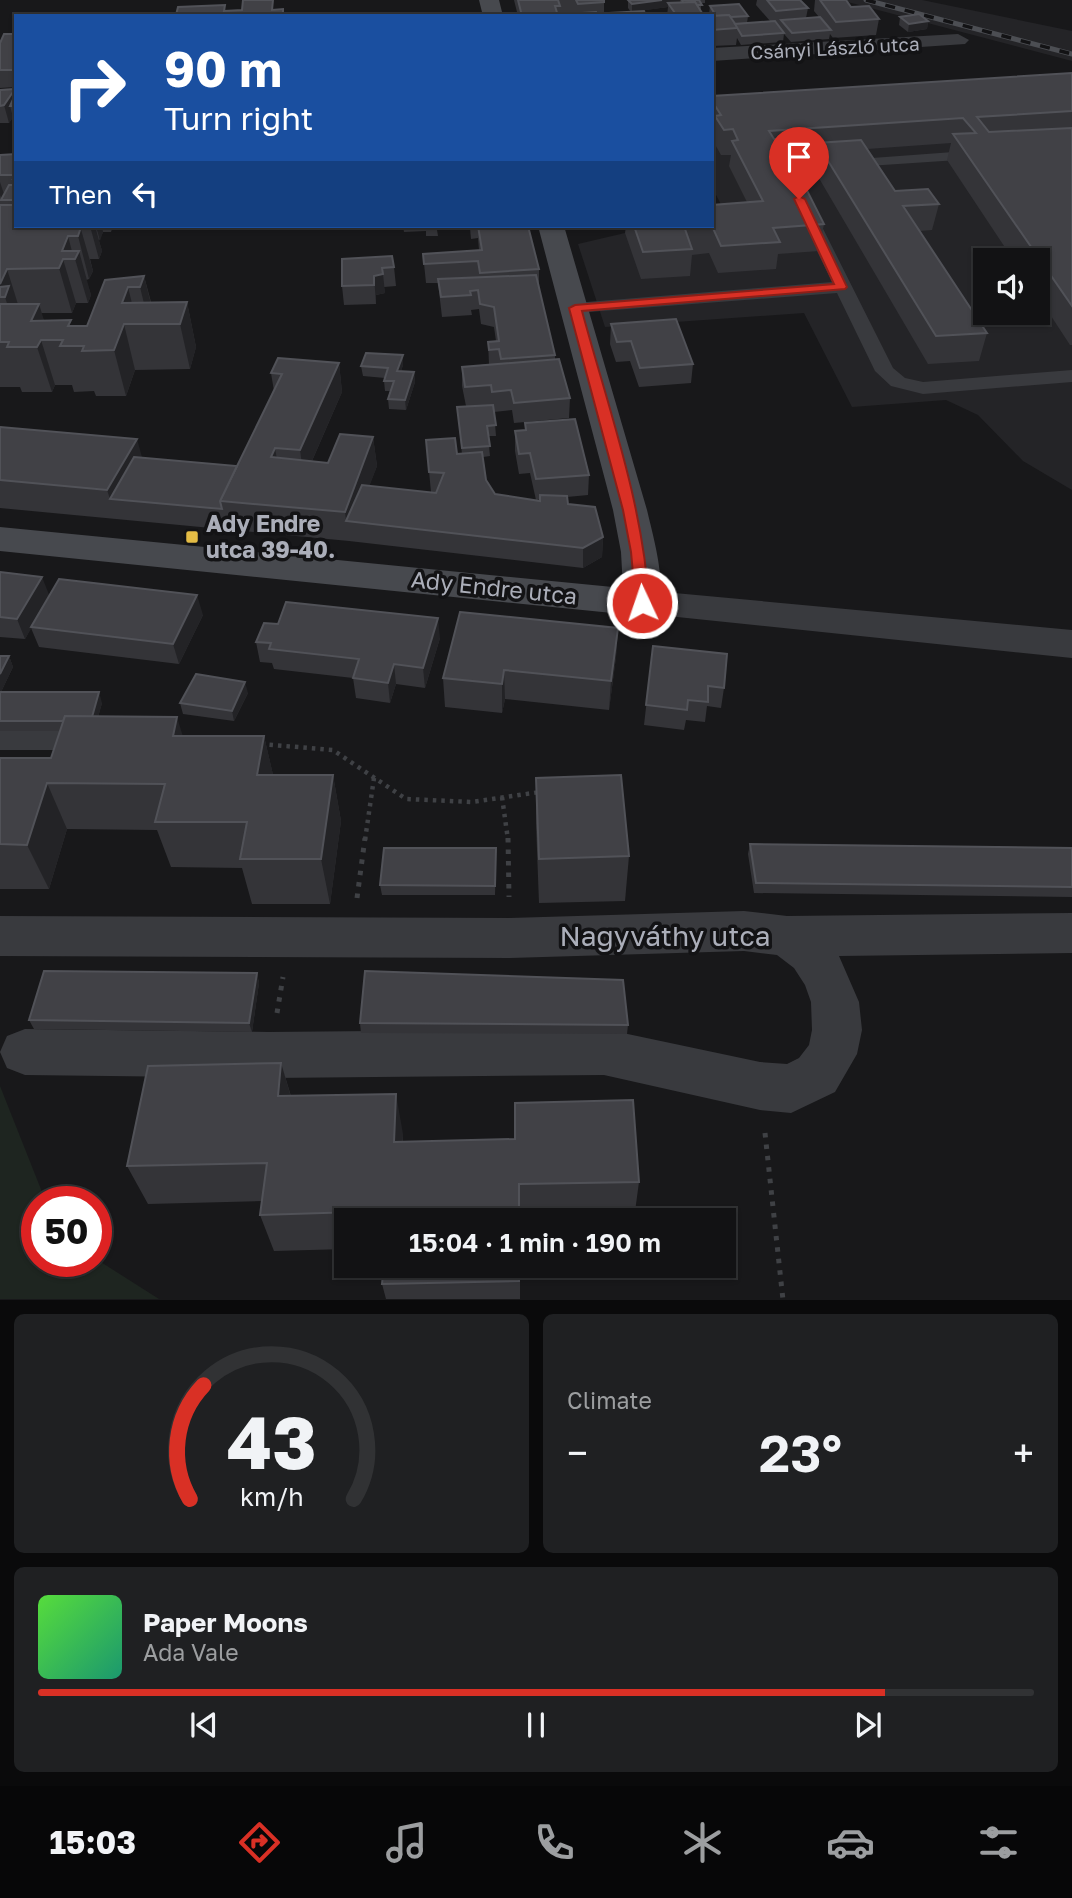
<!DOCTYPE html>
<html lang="en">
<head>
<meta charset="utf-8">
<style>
  :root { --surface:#121214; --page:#1f2022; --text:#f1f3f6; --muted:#9c9ea0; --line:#313234; --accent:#d93025 }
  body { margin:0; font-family:"Golos Text",sans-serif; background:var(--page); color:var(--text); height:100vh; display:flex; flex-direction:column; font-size:26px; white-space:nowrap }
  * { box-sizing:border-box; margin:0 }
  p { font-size:23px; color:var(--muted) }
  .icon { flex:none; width:38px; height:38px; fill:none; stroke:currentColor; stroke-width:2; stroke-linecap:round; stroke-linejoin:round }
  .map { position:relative; height:1300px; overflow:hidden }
  .sheet { display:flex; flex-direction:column; gap:14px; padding:14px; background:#0a0a0b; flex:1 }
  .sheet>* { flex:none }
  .hud { position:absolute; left:14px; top:14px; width:700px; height:214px; border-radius:0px; box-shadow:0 2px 5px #0004,0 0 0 2px var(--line); background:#1a4fa0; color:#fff; overflow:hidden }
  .fabs { position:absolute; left:973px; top:248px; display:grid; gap:14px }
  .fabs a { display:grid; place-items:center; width:77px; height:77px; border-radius:0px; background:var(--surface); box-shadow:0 2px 5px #0004,0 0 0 2px var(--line); font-size:35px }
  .speed { position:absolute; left:21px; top:1186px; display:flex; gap:14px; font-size:35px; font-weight:700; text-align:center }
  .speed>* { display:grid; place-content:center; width:91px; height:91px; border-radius:50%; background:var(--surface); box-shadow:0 2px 5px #0004,0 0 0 2px var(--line); line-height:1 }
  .speed .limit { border:10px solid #d22; background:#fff; color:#111 }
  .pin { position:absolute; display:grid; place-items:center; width:60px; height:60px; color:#fff; margin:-72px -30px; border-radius:50% 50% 50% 0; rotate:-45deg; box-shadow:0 0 7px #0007 }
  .pin .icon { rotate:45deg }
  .me { position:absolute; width:77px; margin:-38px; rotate:357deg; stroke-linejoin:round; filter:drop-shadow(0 0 5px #0008) }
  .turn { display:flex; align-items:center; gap:24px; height:147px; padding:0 35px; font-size:32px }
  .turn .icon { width:91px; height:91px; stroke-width:2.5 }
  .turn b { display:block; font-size:49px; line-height:60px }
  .then { display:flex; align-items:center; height:66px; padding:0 35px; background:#0003; gap:14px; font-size:26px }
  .big { font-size:52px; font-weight:600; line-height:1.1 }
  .sheet .widget { flex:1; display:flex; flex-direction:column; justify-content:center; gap:10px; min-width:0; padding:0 24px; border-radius:10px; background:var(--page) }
  .sheet .dial { align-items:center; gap:0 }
  .dial svg { height:182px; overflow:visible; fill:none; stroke:var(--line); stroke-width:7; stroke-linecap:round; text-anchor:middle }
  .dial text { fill:var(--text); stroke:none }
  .song { display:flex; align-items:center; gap:21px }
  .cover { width:84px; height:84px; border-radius:10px; background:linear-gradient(135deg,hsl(110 70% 55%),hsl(160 70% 35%)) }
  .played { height:7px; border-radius:4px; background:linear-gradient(90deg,var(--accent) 85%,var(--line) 85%) }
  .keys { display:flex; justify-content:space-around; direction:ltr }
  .heat { display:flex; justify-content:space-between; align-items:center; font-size:38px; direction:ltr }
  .sheet .tiles { flex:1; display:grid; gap:14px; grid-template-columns:1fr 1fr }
  .widget:last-child { grid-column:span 2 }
  .trip { position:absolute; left:334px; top:1208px; width:402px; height:70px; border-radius:0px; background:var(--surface); box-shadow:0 2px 5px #0004,0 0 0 2px var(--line); font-weight:600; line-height:70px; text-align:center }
  .tab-bar { display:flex; height:112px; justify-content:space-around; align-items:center; background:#070708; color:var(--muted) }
  .tab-bar .icon { width:49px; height:49px }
  .tab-bar .current { color:var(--accent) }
  .tab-bar b { font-size:32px; color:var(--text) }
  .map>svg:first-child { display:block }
  .built { fill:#242427; fill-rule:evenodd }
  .green { fill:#1e2520 }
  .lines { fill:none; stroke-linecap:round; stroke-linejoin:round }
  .path-far1 { stroke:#3f4145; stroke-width:4.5; stroke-dasharray:3.5 5; stroke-linecap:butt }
  .path { stroke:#3f4145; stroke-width:5; stroke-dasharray:4.5 7; stroke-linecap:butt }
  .service { fill:#393a3e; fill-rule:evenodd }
  .minor { fill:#393a3e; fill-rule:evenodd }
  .tertiary { fill:#393a3e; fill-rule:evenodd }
  .secondary { fill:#47494e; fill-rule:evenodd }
  .rail-casing { stroke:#4c4e53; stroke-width:5 }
  .rail { stroke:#131315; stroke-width:3.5; stroke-dasharray:10; stroke-linecap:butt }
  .wall { fill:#343438 }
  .shaded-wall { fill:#232326 }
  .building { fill:#414146; stroke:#515258; stroke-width:2 }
  .route { fill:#d93025; stroke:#8d1f18; stroke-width:2 }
  .poi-dot { fill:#e4bc45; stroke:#131315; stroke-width:2.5 }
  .labels { text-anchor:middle; stroke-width:7; stroke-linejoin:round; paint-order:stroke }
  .far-street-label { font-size:19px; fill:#abaeb9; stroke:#131315 }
  .poi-label { font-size:23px; font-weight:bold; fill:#abaeb9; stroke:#131315; text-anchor:start }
  .street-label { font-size:23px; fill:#abaeb9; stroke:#131315 }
  .near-street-label { font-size:28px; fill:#abaeb9; stroke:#131315 }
</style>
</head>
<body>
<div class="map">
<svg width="1072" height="1300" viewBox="0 0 1072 1300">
  <rect width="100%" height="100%" fill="#18181a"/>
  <g class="built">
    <path d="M840,0H922L1072,31V61Z"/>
    <path d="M1072,100V490L1023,461L978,415L946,400L852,407L804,313L605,327L578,244L625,233L734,230L712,187V125ZM985,261H1038V313H985Z"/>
  </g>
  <path class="green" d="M0,1086L46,1202H37V1262H96V1259L159,1299H0Z"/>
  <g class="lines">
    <g class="path-far1">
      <path d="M261,744L333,750L406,799L472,802L540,792"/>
      <path d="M502,797L508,840"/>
      <path d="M365,840L374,778"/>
    </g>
    <g class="path">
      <path d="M508,838L509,897"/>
      <path d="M357,898L365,838"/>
      <path d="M277,1013L283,977"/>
      <path d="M765,1133L783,1300"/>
    </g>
    <g class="service">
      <path d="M967,151L973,153V159L808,170L797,177L893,368L905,378L923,382L1072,370V382L923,394L891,386L875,371L837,293L575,313L566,308L575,303L832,282L781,177L791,164Z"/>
      <path d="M0,730H63L72,733L76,740L72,747L63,750H0Z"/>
    </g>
    <g class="minor">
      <path d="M958,34L969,40L965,44L712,61V48Z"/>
      <path d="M744,911L787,916L1072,913V953L839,956L859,1002L862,1030L857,1054L835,1092L791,1113L760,1110L604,1075L269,1078L25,1075L7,1068L0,1052L7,1036L25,1029L269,1032L604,1029L760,1062L787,1064L799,1058L809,1045L812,1030L811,1002L805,985L794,968L777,955L744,951L510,958L0,956V916L510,918Z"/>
    </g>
    <path class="tertiary" d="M642,590L1072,630V658L629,612L623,603L629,594Z"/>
    <g class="secondary">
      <path d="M479,0H499L503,16H483Z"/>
      <path d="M538,226H564L647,510C653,536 669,589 655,612L642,616L0,551V527L623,588L621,552L613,510Z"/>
    </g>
    <defs>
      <path id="rail" d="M866,0L1072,54"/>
    </defs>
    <use href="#rail" class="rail-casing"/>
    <use href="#rail" class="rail"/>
  </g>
  <g class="wall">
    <path d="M514,0H604V16H576L574,12L560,14V16H518Z"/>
    <path d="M628,0H705V3H701V11L704,16H667L668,7L637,11L646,16H610V13L631,12L628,8Z"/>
    <path d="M757,0H800L808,8L806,18L819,17L814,11L815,0H846L851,7L879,19L876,35L833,38L830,34L829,39L791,42L784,34L783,42L741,45L737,38L736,45L712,46V16H710L709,14L710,6L748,16L747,23L770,21L756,5Z"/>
    <path d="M900,17L928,21L927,29L908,32L899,25Z"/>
    <path d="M16,34V87L0,88V43Z"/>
    <path d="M1072,73V345H1070L1038,296V261H1014L947,160L951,143L867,149L895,191L939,204L932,230L919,231L987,333L979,361L928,364L813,168L816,153L789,154L824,224L819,251L778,254L776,269L718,273L709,253L692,255L690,276L641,279L625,233L626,226H712L747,202L729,166L731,155H721L713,141L714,133L712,130V96Z"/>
    <path d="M0,90L16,93V123L13,117L9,123H0Z"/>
    <path d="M16,154V226H113L111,232H103L99,241L102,251L99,259H90L93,271L89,279L86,280L91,295L88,303H76L72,313H41L44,321L72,326H87L105,280L144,276L151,302H187L196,347L190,369L135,370L126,396H96L94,391L74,392L72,385H55L52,392H22L20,387H0V155Z"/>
    <path d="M403,226H528L539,269V287L555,355V359L570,398L569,418L514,423L512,410L494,412L496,436H488L490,456L483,457L486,480L495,494L540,501V499L536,500L530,473L519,474L515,451V431L525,430V423L589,475L588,495L567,497L568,504L603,537L602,557L583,568L349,541L0,508V427L142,458L237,466L274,391L271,373L339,363L342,392L312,461L328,463L373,437L377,466L369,486L436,493L437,492H431L426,440L457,454H462L457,407L466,406L462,386V367L489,364L488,342L496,341L494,327L481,324L479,309L471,310L472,315L442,317L438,283H426L423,254L479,250L478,238L471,239L470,228L437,230L438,236H426V231L404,232Z"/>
    <path d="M342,259L394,267L396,286L384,287L385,293L376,295V304L344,305L342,286Z"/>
    <path d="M611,324L693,364L691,383L639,387L630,361L616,362L610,344Z"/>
    <path d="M403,365L401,371L414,372L415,382L406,410L389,409L388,399L390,391H385L384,381L385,378L363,376L361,366Z"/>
    <path d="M0,572L49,596L203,615L179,664L39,647L31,628L25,639L0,637Z"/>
    <path d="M618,628L616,657L609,710L505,699L502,713L445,707L443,678Z"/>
    <path d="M440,638L425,688L396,684L390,703L356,698L353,678L274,669L272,663L260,662L256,642Z"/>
    <path d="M653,646L724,688L721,708L707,706L705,722L686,720L684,730L644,725Z"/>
    <path d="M0,656H9L13,667L1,692L102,703L98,717L183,736H264L273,775H333L341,821L330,904H252L242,868L171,867L157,830L67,829L49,889H0V758H51L60,731H0Z"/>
    <path d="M248,693L234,721L183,714L180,703Z"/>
    <path d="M536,778L629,856L625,901L539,903L536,824Z"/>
    <path d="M750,844L1072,848V897L754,893L748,854Z"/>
    <path d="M496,858L495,895H382L380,885Z"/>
    <path d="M257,973L259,983L252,1032L34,1029L29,1020Z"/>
    <path d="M360,1023L628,1025L627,1034L361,1033Z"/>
    <path d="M281,1063L291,1096L403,1134V1141L639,1182L634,1219L346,1220V1249L274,1251L260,1215L262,1201L148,1204L127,1166Z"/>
    <path d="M520,1265V1299H386L382,1284Z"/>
  </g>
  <g class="shaded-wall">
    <path d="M662,0H680V6L668,3V7L632,12V4Z"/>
    <path d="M928,21L927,29L908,32L909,24Z"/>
    <path d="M15,89L16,93L10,106L13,117L9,123L4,105Z"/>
    <path d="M0,182L6,200H2L0,195Z"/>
    <path d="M74,226H80L93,271L89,279L78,236L73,228Z"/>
    <path d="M90,226H95L102,251L99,259Z"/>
    <path d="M96,226H102L103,232L100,241Z"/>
    <path d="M68,236L74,259L62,251Z"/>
    <path d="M79,251L91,295L88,303L75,259Z"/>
    <path d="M63,259L76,303L72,313L59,268Z"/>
    <path d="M7,269L21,314L19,342L5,297L0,291V284Z"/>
    <path d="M383,274L385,293L376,295V304L374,276Z"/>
    <path d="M144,276L155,320L149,324L140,287Z"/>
    <path d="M128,287L137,324L122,303Z"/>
    <path d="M187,302L196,347L190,369L180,324Z"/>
    <path d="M39,304L50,340H41L55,385L52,392L37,347L31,321Z"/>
    <path d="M124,324L135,370L126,396L114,350Z"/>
    <path d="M403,355V365L398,381L397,371Z"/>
    <path d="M339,363L342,392L304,479L300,450Z"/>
    <path d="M414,372L415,382L406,410L405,400Z"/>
    <path d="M373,437L377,466L356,522L346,521L345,512Z"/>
    <path d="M137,439L145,468L110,499L107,490Z"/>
    <path d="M275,448L280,477L271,457Z"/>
    <path d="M603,537L602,557L583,568V548Z"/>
    <path d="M42,577L50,597L25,639L17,619Z"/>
    <path d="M197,595L203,615L179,664L173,644Z"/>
    <path d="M438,618L440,638L425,688L423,668Z"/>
    <path d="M618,628L616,657L609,710L611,681Z"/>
    <path d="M9,656L13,667L0,694V674Z"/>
    <path d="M394,664L396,684L390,703L388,683Z"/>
    <path d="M504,670L505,699L502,713V684Z"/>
    <path d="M245,682L248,693L234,721L232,711Z"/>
    <path d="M99,692L102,703L94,731L90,721Z"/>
    <path d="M177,717L191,763L173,736Z"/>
    <path d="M264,736L275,783L257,775Z"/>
    <path d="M333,775L341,821L330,904L321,859Z"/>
    <path d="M47,783L67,829L49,889L27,845Z"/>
    <path d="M257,973L259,983L252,1032L249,1023Z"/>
    <path d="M281,1063L293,1104L278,1096Z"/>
    <path d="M396,1094L403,1134L401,1180L394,1142Z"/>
  </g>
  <g class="building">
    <path d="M243,0H273L272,10L283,9V16H221V15L212,14V16L176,15L178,7L225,5L224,11L242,10Z"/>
    <path d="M518,0H558L560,6H555L558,16H522Z"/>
    <path d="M576,0H604V2L578,4Z"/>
    <path d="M628,0H662L632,4Z"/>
    <path d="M682,0H699L702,5H697L695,2L683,3Z"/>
    <path d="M767,0H800L808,8L776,11Z"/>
    <path d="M820,0H846L851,7L869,6L879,19L836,22Z"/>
    <path d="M695,2L704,16H677L668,3Z"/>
    <path d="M739,4L748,16L731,17L729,15L716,16L710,6Z"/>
    <path d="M644,11L646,16H611L610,13Z"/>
    <path d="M596,12L597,16H584L583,13Z"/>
    <path d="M919,14L928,21L909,24L900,17Z"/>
    <path d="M729,15L738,28L712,30V16Z"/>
    <path d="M820,17L831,30L792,33L781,20Z"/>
    <path d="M775,21L784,33L742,36L735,24Z"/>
    <path d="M4,34H16V70H0V43Z"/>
    <path d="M1072,73V111L977,117L989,132L1072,128V306L953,134L976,133L963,118L769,131L774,139H781L824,224L773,228L780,242L721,246L712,226L685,229L692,249L643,252L634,226H712V205L763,201L732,141L738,140L733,129L724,130L715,116L721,115L712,101V96Z"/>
    <path d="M15,89L4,105L0,106V90Z"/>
    <path d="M16,93V106H10Z"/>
    <path d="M861,140L895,191L928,189L939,204L903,206L987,333L936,336L817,143Z"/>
    <path d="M16,154V179H13L15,175H0V155Z"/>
    <path d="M9,185H16V200H1Z"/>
    <path d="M16,201V226H74L73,228L81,227L78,236H68L62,251H79L75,259H63L59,268L7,269L0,284V205H14Z"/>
    <path d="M478,226H528L539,269L480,273L478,261L424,264L423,254L482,250Z"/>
    <path d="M392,256L394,267L382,268L383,274L374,276V285L342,286V259Z"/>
    <path d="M536,275L555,355L501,359L499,349L489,350L488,342L499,341L494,307L480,304L478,290L470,291L471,295L441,297L438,279Z"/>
    <path d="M144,276L140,287H128L122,303L187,302L180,324H124L114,350L82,351L84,346H60L63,340H41L37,347H7L9,342H0V304H39L31,321L71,320L68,326H87L105,280Z"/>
    <path d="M9,286L5,297H0V287Z"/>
    <path d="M676,319L693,364L640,368L631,341L617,342L611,324Z"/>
    <path d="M366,353L403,355L397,371L414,372L405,400L388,399L394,381H384L388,368L361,366Z"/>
    <path d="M278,358L339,363L300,450L275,448L271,457L328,463L340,434L373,437L345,512L220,501L282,374L271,373Z"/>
    <path d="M559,359L570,398L514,403L511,390L492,392L491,385L465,387L462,367Z"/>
    <path d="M493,405L496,425L487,426L490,446L462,448L457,407Z"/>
    <path d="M575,419L589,475L536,479L530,453L519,454L515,431L526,430L525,423Z"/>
    <path d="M0,427L137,439L107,490L0,480Z"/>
    <path d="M455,438L457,454L482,452L486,480L495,494L540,501V495L567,496L568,504L595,507L603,537L583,548L346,521L362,485L436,493L444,473L429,472L426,440Z"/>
    <path d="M134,457L237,466L220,501L222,509L110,499Z"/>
    <path d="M0,572L42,577L17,619L0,617Z"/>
    <path d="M59,579L197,595L173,644L31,627Z"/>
    <path d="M286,602L438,618L423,668L394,664L388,683L353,678L359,659L269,649L271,643L256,642L264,623L278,624Z"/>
    <path d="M460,612L618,628L611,681L504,670L502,684L443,678Z"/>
    <path d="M653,646L727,654L724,688L708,686V702L688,700L687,710L646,705Z"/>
    <path d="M0,656H9L0,674Z"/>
    <path d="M196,674L245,682L232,711L180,703Z"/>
    <path d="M0,692H99L92,717L65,716L63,721H0Z"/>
    <path d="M65,716L177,717L173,736H264L257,775H333L321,859H240L247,822H155L165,784L47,783L27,845L0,844V758H51Z"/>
    <path d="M621,775L629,856L539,859L536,778Z"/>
    <path d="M750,844L1072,848V887L756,883Z"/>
    <path d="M384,848H496L495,886L380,885Z"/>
    <path d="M44,971L257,973L249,1023L29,1020Z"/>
    <path d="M365,971L623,980L628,1025L360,1023Z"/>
    <path d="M281,1063L278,1096L396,1094L394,1142L515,1139V1103L633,1100L639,1182L519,1184V1220H387V1211L260,1215L267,1163L127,1166L148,1066Z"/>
    <path d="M384,1265H519V1281L382,1284Z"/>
  </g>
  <path class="route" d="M799,196L805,199L847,287L845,289L582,311C608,407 643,503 649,603L642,608L636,606L631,552L623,510L569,308L575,305L834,284L794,199Z"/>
  <rect class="poi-dot" x="185" y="530" width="14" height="14" rx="3.5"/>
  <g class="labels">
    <g class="far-street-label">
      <text transform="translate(835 48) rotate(-3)" y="7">Csányi László utca</text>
    </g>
    <g class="poi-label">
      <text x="206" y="532">Ady Endre<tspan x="206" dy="26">utca 39-40.</tspan></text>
    </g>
    <g class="street-label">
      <text transform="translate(494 588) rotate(6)" y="8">Ady Endre utca</text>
    </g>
    <g class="near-street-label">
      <text x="665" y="946">Nagyváthy utca</text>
    </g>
  </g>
</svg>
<div class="fabs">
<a><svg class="icon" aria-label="sound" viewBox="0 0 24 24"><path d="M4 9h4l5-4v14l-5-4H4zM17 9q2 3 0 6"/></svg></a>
</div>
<div class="speed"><div class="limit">50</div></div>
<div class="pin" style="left:799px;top:199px;background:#d93025"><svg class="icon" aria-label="arrive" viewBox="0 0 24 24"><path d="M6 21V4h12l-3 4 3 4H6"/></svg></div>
<svg class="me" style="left:642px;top:603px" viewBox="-20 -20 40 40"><circle r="17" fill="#d93025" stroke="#fff" stroke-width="3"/><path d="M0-11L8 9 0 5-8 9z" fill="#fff"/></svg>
<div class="trip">15:04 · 1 min · 190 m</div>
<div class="hud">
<div class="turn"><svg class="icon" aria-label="right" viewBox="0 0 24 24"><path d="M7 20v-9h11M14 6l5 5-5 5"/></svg><div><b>90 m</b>Turn right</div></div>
<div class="then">Then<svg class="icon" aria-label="left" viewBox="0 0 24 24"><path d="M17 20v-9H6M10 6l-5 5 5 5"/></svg></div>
</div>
</div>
<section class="sheet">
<div class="tiles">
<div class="widget dial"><svg viewBox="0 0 100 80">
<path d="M14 69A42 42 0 1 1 86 69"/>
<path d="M14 69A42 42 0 0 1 20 19" stroke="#d93025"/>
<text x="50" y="56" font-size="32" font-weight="700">43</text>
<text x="50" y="72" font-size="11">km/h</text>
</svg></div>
<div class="widget"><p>Climate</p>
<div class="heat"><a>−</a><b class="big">23°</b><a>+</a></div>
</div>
<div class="widget">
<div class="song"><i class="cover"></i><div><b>Paper Moons</b><p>Ada Vale</p></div></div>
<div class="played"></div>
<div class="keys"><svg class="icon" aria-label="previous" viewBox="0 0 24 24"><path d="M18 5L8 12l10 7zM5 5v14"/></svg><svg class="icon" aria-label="pause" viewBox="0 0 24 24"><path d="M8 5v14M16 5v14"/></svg><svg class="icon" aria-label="next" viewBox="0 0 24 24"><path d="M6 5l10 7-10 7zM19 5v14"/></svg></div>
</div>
</div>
</section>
<nav class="tab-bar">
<b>15:03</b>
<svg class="icon current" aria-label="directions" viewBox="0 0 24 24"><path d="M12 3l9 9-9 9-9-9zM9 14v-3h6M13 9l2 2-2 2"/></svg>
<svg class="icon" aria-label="music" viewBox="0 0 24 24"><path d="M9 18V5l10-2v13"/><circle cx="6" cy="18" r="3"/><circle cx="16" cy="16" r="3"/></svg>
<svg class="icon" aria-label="phone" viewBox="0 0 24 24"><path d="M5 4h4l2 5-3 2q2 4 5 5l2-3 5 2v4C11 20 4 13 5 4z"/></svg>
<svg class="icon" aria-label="climate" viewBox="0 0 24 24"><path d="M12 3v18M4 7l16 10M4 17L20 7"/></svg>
<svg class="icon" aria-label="car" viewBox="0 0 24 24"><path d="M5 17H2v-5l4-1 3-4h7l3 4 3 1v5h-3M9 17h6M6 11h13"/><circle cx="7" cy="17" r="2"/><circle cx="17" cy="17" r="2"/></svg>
<svg class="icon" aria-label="filters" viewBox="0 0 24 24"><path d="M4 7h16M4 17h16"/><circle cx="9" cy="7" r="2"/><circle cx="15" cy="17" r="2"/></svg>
</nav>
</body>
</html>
